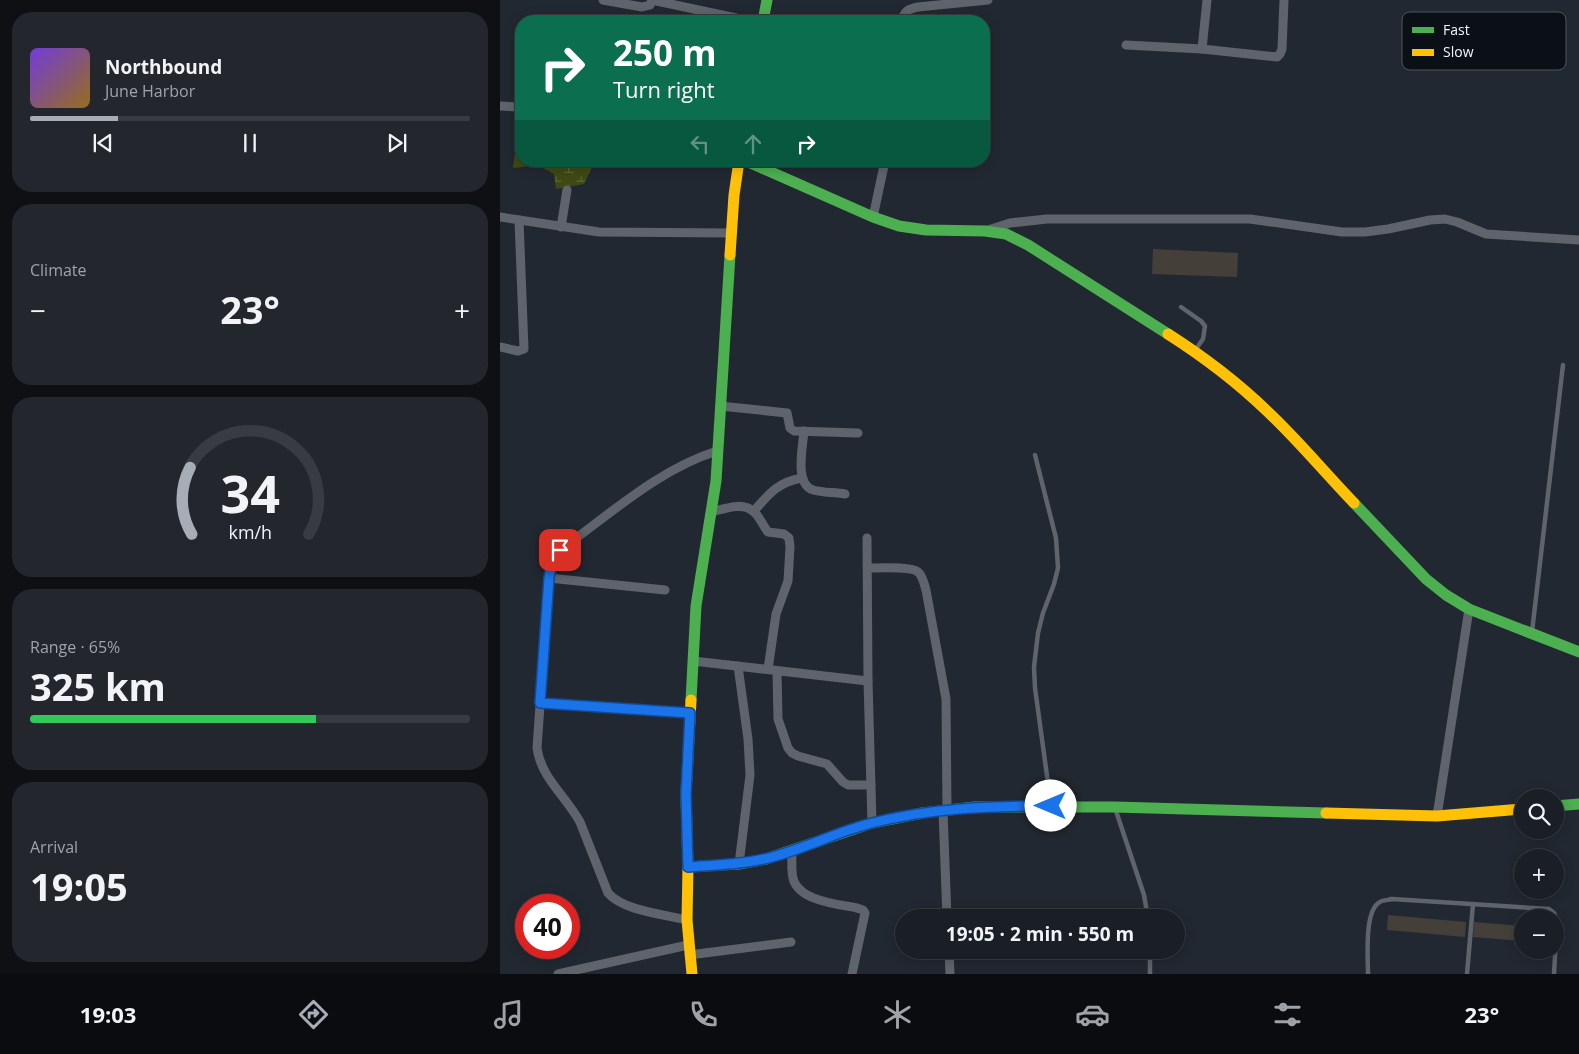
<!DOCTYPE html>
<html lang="en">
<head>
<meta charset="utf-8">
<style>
  :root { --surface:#1a1e25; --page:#23272d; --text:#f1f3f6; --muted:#9fa2a7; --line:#383c42; --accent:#a7adb6 }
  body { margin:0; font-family:"Open Sans",sans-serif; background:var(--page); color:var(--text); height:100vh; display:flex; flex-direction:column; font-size:19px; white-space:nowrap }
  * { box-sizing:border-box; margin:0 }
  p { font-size:16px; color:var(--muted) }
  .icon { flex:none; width:28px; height:28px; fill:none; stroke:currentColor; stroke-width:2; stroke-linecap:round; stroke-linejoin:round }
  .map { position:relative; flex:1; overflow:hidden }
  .sheet { display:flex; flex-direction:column; gap:12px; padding:12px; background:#0e1014; width:500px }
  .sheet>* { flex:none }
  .banner { position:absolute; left:15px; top:15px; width:475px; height:152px; border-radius:20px; box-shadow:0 2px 12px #0003,0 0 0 1px var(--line); background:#0b6e4f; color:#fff; overflow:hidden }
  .fabs { position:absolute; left:1014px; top:789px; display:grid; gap:10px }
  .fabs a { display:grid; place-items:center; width:50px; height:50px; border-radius:50%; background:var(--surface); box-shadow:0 2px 12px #0003,0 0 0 1px var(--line); font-size:25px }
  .speed { position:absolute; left:15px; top:894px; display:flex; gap:10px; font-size:25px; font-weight:700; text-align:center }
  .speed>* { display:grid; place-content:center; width:65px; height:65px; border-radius:50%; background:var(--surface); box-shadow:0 2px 12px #0003,0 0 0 1px var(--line); line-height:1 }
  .speed .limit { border:8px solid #d22; background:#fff; color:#111 }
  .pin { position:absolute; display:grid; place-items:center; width:42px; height:42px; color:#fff; margin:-21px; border-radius:10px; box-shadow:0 2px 8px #0006 }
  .me { position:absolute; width:55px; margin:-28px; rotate:270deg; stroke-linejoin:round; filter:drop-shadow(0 0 4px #0008) }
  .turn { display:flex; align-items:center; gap:18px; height:105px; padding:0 15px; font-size:22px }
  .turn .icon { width:65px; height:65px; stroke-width:2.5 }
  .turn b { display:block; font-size:35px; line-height:42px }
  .lanes { display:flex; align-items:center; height:48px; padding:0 15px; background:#0003; justify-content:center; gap:25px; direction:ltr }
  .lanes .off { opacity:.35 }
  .big { font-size:38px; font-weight:700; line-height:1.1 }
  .sheet .widget { flex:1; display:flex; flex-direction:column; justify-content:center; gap:8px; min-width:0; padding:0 18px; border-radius:20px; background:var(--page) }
  .sheet .dial { align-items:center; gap:0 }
  .dial svg { height:130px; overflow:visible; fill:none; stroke:var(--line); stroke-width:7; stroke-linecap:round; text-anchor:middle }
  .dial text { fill:var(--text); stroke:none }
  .song { display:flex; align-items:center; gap:15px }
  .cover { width:60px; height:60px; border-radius:8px; background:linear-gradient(135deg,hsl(260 70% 55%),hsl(40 70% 35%)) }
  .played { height:5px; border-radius:2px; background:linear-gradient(90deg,var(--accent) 20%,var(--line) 20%) }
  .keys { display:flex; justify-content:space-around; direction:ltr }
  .heat { display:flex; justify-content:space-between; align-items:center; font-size:28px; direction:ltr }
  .charge { height:8px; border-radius:4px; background:linear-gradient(90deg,#34c759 65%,var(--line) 0) }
  .trip { position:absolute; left:395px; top:909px; width:290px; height:50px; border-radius:25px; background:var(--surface); box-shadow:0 2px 12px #0003,0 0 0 1px var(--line); font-weight:700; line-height:50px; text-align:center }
  .dock { display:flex; height:80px; justify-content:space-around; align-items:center; background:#0a0c0f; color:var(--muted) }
  .dock .icon { width:35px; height:35px }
  .dock .selected { color:var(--accent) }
  .dock b { font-size:22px; color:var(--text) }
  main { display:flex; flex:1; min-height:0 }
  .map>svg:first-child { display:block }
  .wetland { fill:url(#wetland-marsh) }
  .building { fill:#443f38 }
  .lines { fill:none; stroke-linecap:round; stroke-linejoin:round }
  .lane { stroke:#5f646c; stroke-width:4.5 }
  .street { stroke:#5f646c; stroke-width:9 }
  .fast { stroke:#4caf50; stroke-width:11 }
  .slow { stroke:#ffc107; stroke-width:11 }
  .route-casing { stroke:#114b97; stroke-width:12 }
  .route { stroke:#1a73e8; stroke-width:9 }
  .key { fill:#0b1017; stroke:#4f555c; stroke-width:1 }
  .key-label { font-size:14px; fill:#eff5fe }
</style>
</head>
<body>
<main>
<section class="sheet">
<div class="widget">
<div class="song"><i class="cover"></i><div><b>Northbound</b><p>June Harbor</p></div></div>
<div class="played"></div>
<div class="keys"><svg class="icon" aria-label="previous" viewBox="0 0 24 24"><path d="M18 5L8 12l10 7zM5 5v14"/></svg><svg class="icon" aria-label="pause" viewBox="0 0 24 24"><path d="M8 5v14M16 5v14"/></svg><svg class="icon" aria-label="next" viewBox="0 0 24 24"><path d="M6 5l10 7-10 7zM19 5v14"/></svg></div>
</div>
<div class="widget"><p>Climate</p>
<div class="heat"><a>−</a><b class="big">23°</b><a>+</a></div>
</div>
<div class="widget dial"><svg viewBox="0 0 100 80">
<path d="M14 69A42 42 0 1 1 86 69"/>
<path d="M14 69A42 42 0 0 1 13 28" stroke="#a7adb6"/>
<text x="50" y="56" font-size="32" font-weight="700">34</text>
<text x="50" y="72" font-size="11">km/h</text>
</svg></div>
<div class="widget"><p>Range · 65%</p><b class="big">325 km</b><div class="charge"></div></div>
<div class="widget"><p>Arrival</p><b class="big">19:05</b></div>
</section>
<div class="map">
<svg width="1079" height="974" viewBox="0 0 1079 974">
  <defs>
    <pattern id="wetland-marsh" width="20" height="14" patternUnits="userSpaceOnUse" patternTransform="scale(1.25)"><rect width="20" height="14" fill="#3f4913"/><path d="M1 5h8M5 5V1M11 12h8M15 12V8" fill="none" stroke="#5b6436"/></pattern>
  </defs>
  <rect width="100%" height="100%" fill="#222831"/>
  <path class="wetland" d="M20,120L21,161H95L84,184L56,189L54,174L38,165L13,168Z"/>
  <g class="building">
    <path d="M653,249L738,253L737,277L652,274Z"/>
    <path d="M888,915L966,922L965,937L887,930Z"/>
    <path d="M974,922L1022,926V941L973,937Z"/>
  </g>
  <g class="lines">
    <g class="lane">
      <path d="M681,307L701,321L705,326L703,339L696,349"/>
      <path d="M535,455L556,538L558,568L554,584L543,613L538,633L534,667L535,688L551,805"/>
      <path d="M1032,632L1063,365"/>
      <path d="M615,808L644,895L648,918"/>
      <path d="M650,974V950"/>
      <path d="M868,974C868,957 864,910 880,902C883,900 889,900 892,899L1049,909L1054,913L1057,922L1054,974"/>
      <path d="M967,974L973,904"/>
    </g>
    <g class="street">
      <path d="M103,0L142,7L150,5L152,0"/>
      <path d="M152,0L250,21"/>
      <path d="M402,21C404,11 408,9 418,7L488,0"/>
      <path d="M626,45L702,49L777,57L780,54L782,49L784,0"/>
      <path d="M702,49L707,0"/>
      <path d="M0,106L21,107"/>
      <path d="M0,217L99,232L231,233"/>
      <path d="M373,217L385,161"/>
      <path d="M61,227L67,190"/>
      <path d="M488,230L510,223L547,219H750L842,232H865L888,229L930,220L945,219L957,222L986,234L1079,240"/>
      <path d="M0,347L18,351L24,349L19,220"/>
      <path d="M220,406L287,413L290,428L294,431L358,433"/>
      <path d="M304,431C303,446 294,484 313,490C323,493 335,492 345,494"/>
      <path d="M254,511C269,494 278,482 302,478"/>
      <path d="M211,512C224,509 243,501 254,512C260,517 263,526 268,532L284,534L289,538L290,547L288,581L276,614L268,669"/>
      <path d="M367,538L368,681L372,823"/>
      <path d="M368,568C378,568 412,566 418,572C423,576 424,584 426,590L446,699L447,810"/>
      <path d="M49,578L165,590"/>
      <path d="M193,661L368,681"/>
      <path d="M238,666L248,739L250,775L239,864"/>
      <path d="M277,671L278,719L288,748L292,753L298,756L327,764L343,782L348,785H371"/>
      <path d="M40,703L190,713"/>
      <path d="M443,811L447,918"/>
      <path d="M937,816L969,609"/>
      <path d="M292,850C292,859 291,870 293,878C298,901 338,904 357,908L363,910L365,913L352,974"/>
      <path d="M187,920C163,914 124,911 108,893L80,822C66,796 41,778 37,748L49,578L51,567L60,550C109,515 159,469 217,451"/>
      <path d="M449,950L450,974"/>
      <path d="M189,955L291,942"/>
      <path d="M58,974L188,945"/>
    </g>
    <g class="fast">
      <path d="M263,21L267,0"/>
      <path d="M246,161L373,217L399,226L426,230L485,231L506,234L528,245L668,334"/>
      <path d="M854,503L926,579L946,595L969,609L1079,652"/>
      <path d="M191,700L196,606L216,481L230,255"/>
      <path d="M1055,806L1079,804"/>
      <path d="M188,867L239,864L266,859L372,823L422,813L475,807H615L826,813"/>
    </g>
    <g class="slow">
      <path d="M230,255L234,195L239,161"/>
      <path d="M668,334C704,357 737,382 767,411C798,440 825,473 854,503"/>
      <path d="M191,700L186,794L188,867L187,920L192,974"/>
      <path d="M826,813L937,816L1022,809"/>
    </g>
  </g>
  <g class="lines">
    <defs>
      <path id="route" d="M60,550L51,567L49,578L40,703L190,713L186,794L188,867C213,865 239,865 264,859C301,851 335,832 372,823C431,808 491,806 551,806"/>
    </defs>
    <use href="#route" class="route-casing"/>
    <use href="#route" class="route"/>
  </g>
  <rect x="902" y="12" width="164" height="58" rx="8" class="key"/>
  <rect x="912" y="27" width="22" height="6" fill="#4caf50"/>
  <rect x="912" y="49" width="22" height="7" fill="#ffc107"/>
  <g class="key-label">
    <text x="943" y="35">Fast</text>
    <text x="943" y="57">Slow</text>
  </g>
</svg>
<div class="fabs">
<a><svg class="icon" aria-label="search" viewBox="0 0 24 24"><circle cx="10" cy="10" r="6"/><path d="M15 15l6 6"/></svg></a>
<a>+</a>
<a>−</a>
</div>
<div class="speed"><div class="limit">40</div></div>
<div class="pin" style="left:60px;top:550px;background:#d93025"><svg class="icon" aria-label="arrive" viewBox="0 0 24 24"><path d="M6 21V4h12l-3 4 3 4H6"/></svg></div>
<svg class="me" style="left:551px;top:806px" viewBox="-20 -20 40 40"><circle r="19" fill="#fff"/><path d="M0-13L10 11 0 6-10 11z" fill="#1a73e8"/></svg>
<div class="trip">19:05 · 2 min · 550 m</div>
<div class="banner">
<div class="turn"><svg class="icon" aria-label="right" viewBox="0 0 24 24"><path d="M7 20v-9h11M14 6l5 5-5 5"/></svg><div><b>250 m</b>Turn right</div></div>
<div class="lanes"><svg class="icon off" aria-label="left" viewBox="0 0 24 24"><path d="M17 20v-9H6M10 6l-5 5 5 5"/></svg><svg class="icon off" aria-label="ahead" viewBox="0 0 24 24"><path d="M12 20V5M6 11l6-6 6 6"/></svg><svg class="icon" aria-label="right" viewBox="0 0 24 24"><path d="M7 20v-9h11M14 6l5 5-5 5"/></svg></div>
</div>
</div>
</main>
<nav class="dock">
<b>19:03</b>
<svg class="icon selected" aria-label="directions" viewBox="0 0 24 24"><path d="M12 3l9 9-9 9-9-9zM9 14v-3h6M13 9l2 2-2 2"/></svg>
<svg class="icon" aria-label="music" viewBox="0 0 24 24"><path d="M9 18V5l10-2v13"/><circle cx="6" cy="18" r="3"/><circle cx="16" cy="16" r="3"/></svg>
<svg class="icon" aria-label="phone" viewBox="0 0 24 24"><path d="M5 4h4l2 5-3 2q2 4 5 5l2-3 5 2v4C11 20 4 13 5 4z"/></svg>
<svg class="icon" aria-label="climate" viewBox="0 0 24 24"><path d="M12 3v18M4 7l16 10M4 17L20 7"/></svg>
<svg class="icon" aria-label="car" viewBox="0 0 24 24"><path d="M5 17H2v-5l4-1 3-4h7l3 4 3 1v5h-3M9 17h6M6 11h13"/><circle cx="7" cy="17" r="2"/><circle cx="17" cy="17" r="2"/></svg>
<svg class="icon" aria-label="filters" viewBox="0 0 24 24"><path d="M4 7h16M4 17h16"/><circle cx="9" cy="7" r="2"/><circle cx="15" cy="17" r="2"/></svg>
<b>23°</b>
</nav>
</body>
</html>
